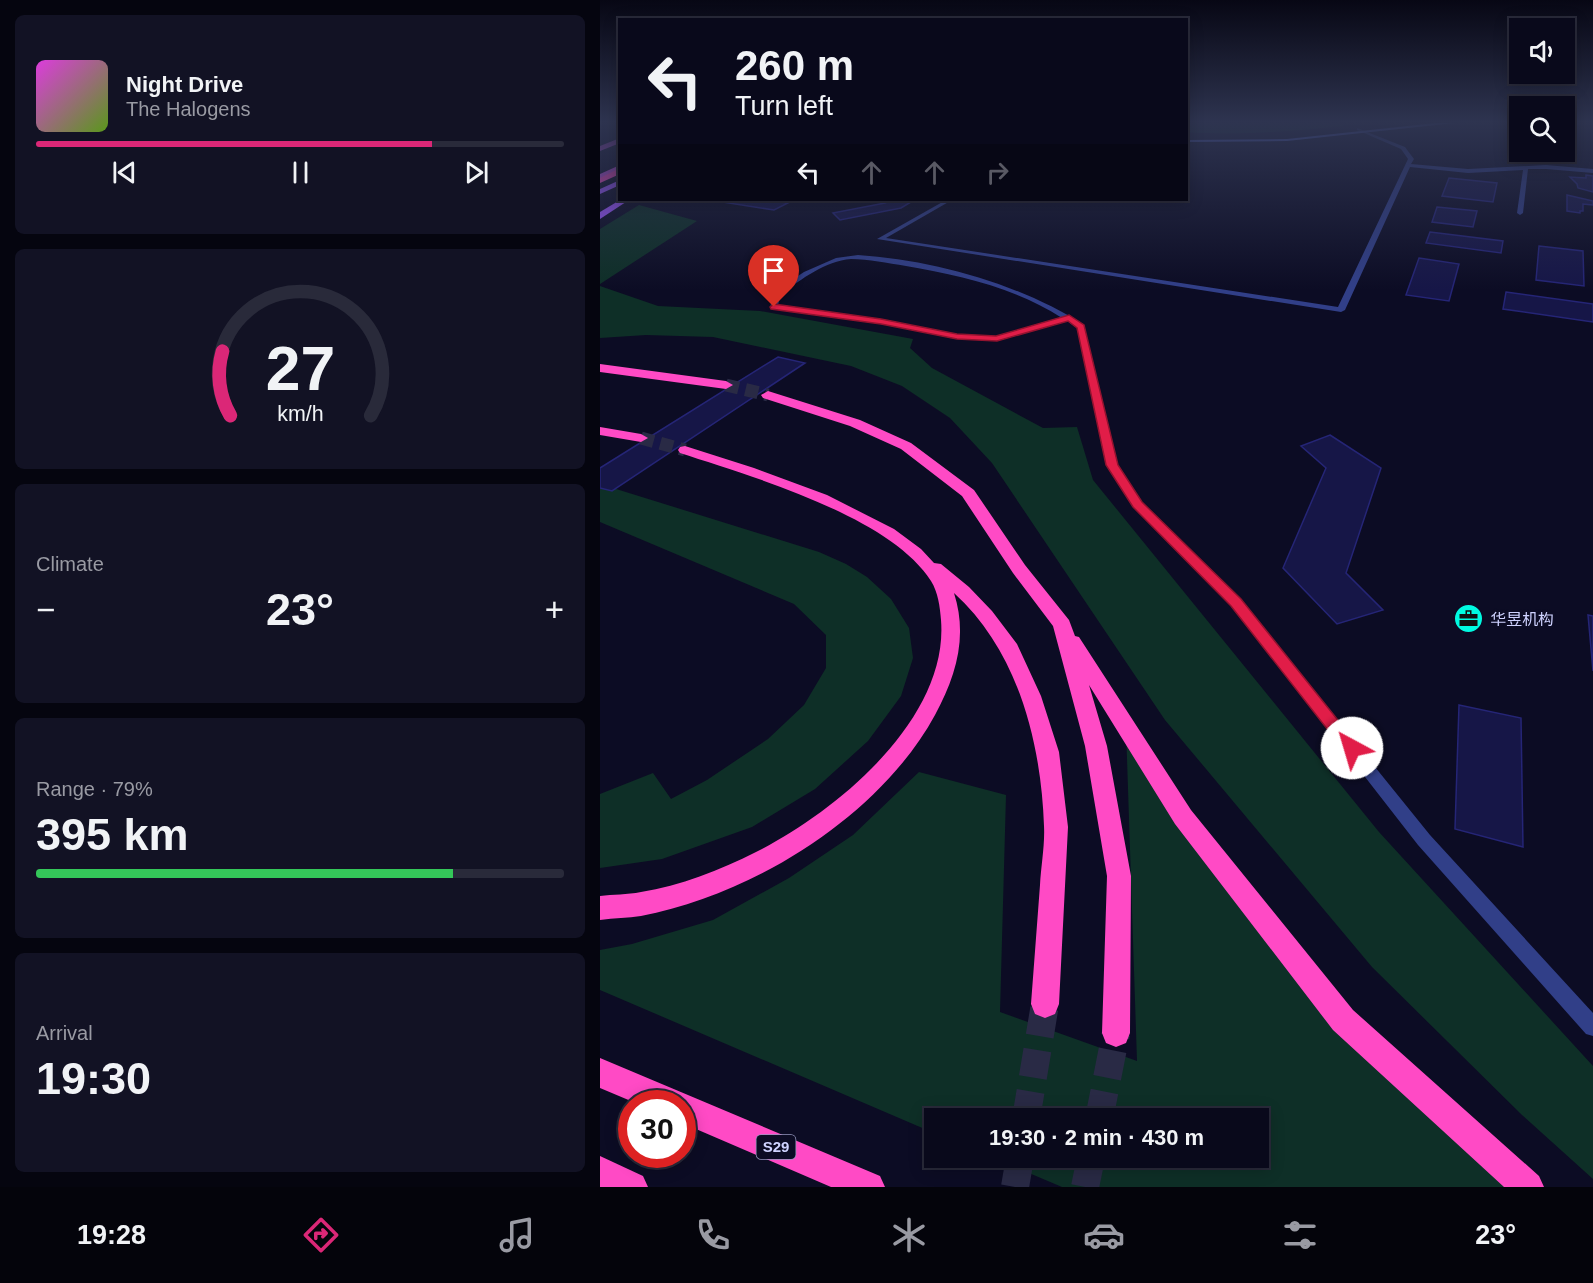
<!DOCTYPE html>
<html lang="en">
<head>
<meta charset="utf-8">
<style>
  :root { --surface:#09091b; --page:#121224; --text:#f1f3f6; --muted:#999aa3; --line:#292a3a; --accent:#db2777 }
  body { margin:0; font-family:Helvetica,"Noto Sans SC",sans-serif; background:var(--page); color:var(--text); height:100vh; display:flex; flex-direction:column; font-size:22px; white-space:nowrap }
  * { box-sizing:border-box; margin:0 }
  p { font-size:20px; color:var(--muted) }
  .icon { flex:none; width:33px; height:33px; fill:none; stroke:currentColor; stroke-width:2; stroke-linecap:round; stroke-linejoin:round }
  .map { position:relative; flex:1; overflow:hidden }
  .panel { display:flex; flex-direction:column; gap:15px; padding:15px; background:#05050f; width:600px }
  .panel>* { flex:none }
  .hud { position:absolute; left:18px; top:18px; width:570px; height:183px; border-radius:0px; box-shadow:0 3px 15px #0003,0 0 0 2px var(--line); background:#09091b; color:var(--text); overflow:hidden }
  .tools { position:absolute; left:909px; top:18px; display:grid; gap:12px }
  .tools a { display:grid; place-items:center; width:66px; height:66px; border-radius:0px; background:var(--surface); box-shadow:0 3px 15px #0003,0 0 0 2px var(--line); font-size:30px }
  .speed { position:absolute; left:18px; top:1090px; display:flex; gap:12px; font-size:30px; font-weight:700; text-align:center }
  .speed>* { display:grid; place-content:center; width:78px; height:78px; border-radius:50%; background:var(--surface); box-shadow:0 3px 15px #0003,0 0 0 2px var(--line); line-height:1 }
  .speed .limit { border:9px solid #d22; background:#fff; color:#111 }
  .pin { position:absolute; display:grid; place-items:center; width:51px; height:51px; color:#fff; margin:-62px -26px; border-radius:50% 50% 50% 0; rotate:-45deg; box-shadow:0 0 6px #0007 }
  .pin .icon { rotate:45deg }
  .me { position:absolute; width:66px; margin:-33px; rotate:321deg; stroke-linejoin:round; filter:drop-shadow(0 0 4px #0008) }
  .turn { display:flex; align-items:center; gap:21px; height:126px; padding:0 18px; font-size:27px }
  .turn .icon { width:78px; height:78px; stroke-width:2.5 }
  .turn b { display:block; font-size:42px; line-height:51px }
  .lanes { display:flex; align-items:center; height:57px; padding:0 18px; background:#0003; justify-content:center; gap:30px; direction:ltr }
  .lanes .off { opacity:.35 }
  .big { font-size:45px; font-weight:600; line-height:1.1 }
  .panel .widget { flex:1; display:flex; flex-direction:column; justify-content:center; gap:9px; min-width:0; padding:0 21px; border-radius:9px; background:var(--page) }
  .panel .dial { align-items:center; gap:0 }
  .dial svg { height:156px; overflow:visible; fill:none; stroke:var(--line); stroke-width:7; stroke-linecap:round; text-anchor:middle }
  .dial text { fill:var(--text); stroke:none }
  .song { display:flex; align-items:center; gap:18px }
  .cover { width:72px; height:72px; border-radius:9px; background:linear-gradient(135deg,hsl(300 70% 55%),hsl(90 70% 35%)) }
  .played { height:6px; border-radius:3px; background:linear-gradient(90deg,var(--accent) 75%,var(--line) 75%) }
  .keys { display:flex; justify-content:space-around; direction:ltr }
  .heat { display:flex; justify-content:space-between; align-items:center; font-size:33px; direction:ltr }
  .charge { height:9px; border-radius:4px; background:linear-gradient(90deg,#34c759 79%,var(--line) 0) }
  .trip { position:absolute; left:324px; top:1108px; width:345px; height:60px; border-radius:0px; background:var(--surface); box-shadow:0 3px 15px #0003,0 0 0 2px var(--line); font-weight:600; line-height:60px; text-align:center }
  .dock { display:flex; height:96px; justify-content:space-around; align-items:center; background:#04040b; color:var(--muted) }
  .dock .icon { width:42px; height:42px }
  .dock .selected { color:var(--accent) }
  .dock b { font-size:27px; color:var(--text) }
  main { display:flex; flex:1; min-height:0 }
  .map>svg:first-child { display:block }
  .green { fill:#0e2f27 }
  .building { fill:#161647; stroke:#252576; stroke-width:1.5 }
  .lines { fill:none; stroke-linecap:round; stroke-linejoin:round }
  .motorway-tunnel-far1 { stroke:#292a45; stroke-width:13; stroke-dasharray:13 7; stroke-linecap:butt }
  .motorway-tunnel { stroke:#292a45; stroke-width:28; stroke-dasharray:28 14; stroke-linecap:butt }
  .minor { fill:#313f88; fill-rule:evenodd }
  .secondary { fill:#6680ff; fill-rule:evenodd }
  .primary { fill:#9e56ff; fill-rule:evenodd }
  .trunk { fill:#ce50e2; fill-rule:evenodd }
  .motorway { fill:#ff4ac5; fill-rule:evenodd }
  .route { fill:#e11d48; stroke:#92132f; stroke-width:1.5 }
  .labels { text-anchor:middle; stroke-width:6; stroke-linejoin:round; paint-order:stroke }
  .shield { fill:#0c0c24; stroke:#9497bd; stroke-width:1.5 }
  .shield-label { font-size:15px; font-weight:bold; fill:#cfd3ff }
  .poi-label { font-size:16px; fill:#cfd3ff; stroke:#0c0c24; text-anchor:start }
</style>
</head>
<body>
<main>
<section class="panel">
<div class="widget">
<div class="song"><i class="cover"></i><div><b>Night Drive</b><p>The Halogens</p></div></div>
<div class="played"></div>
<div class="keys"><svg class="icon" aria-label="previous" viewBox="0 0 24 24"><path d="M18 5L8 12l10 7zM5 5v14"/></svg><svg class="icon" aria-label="pause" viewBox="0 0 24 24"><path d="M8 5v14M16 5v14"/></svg><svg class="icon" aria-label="next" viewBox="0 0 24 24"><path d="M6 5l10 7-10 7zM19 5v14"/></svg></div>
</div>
<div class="widget dial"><svg viewBox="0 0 100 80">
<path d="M14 69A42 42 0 1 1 86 69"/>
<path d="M14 69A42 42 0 0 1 10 36" stroke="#db2777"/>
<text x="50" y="56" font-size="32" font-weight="700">27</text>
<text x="50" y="72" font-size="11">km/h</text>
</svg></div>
<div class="widget"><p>Climate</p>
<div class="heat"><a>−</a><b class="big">23°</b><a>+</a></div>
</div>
<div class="widget"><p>Range · 79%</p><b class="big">395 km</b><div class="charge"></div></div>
<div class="widget"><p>Arrival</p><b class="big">19:30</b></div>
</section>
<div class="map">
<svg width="993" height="1187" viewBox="0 0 993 1187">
  <rect width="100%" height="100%" fill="#0c0c24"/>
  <g class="green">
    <path d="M587,123H737L744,126C692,131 639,136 587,132Z"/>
    <path d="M39,205L97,221L0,284V229Z"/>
    <path d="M0,286L58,306L160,311L313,339L310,348L332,368L443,428L477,427L493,480L779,832L993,1066V1179L922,1115L772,967L565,720L392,463L350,418L302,386L251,366L113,337L46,335L0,338Z"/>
    <path d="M0,484L219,552L246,564L267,577L291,599L309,628L313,658L301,696L268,741L215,789L152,827L62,859L0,868V794L53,773L71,799L107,780L168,739L204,705L226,668V635L194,604L0,522Z"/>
    <path d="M526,728L697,962L925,1187H462L394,1158H658V1119H334V1133L0,990V950L32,944L113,920L189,878L253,835L319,772L406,795L400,1012L537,1061Z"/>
  </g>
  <g class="building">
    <path d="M986,175L993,176V192L978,188L977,184L970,177L986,178Z"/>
    <path d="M849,178L897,183L893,202L842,196Z"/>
    <path d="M967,195L993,201V205L983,204V211H980V213L967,211Z"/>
    <path d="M110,200H165L188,203L174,210Z"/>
    <path d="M292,200L311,202L301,208L240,220L233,213L285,203Z"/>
    <path d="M837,207L877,211L873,227L832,222Z"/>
    <path d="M830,232L903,241L901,253L826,243Z"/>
    <path d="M939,246L983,251L984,286L936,280Z"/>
    <path d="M819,258L859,264L849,301L806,295Z"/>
    <path d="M906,292L993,304V322L903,309Z"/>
    <path d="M178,357L205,363L12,491L0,488V468Z"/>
    <path d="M730,435L781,468L746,573L783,610L737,624L683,568L726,468L701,446Z"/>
    <path d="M988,615L993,616V671Z"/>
    <path d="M859,705L921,718L923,847L855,829Z"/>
  </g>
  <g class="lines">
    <g class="motorway-tunnel-far1">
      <path d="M126,385L168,395"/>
      <path d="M41,438L85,450"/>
    </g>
    <g class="motorway-tunnel">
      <path d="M426,1119L445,1004"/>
      <path d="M499,1119L516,1033"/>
      <path d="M415,1187L420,1158"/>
      <path d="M485,1187L491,1158"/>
    </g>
    <g class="minor">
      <path d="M757,128L805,147L814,159L811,164L868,169L946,165L993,169V173L946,169H928L923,213L920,215L917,213L923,170L868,173L810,167L745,310L741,312L277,239L346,200H352L286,238L738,307L808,159L801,149L757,130Z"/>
      <path d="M258,255C334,260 420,284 484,325L517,465L542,503L640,600L830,835L993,1013V1036L986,1034L818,845L632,606L534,507L507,465L477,328L467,321L397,341L357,338L281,324L174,309L170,307L175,291L204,272L236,258ZM251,259C269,259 287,263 306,266C359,275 416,288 462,318L397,337L357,334L281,320L178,305L181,294C202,279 225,261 251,259Z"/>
    </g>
    <path class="secondary" d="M835,123H855L687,141L586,142V140L687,139Z"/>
    <g class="primary">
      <path d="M20,180V185L0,194V189Z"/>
      <path d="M20,200H29L0,219V212Z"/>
    </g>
    <g class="trunk">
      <path d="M20,138V143L0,151V146Z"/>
      <path d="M20,165V170L0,179V174Z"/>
    </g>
    <g class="motorway">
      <path d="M20,168V174L0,183V178Z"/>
      <path d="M0,364L126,381L133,385L126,389L0,372Z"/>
      <path d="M168,391L260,420L311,443L374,490L425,565L469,620L475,636L479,637L591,810L753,1010L939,1176L944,1187H904L733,1030L575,824L489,685L507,746L531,876L530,1033L526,1043L516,1047L506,1043L502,1033L507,876L485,746L453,626L413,573L362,496L301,449L250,426L163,398L161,395Z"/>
      <path d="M0,427L41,434L48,438L41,442L0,435Z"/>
      <path d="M85,446L154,468L227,495L294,529L321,549L334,563L341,564L369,587L392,611L417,644L441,696L459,752L468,827L459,1004L455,1014L445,1018L435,1014L431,1004C434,964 437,925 440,885C441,866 445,845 444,826C441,742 418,651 354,593C368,637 356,676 335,715C280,816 153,895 41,916C28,918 14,918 0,920V896C13,894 27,895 41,892C80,886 120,870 156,852C236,812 349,719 341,620C340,607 338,592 331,581C290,516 150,476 80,453L78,450L80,447Z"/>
      <path d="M0,1058L280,1176L285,1187H231L82,1123V1104H38L0,1088Z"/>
      <path d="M0,1156L43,1176L48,1187H0Z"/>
    </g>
  </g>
  <linearGradient id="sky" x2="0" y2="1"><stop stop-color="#070714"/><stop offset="0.42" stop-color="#2e3450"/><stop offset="1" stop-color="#2e3450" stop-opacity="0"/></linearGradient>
  <rect width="993" height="290" fill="url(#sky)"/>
  <path class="route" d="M174,304L281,319L357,334L396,336L469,315L484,325L518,465L542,502L641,599L757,744L760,748L757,753L752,755L746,753L631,606L533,507L506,465L477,328L468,321L397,341L357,339L281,324L171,309L170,307Z"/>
  <defs>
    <symbol id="office-disc" viewBox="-11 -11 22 22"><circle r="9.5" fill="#00fae1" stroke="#0c0c24"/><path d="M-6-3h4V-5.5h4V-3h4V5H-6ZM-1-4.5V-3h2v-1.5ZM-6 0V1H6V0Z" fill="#111"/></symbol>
  </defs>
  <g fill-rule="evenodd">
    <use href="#office-disc" x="852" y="602" width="33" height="33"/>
  </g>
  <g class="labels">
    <rect class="shield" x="156.5" y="1135" width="39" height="24" rx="4.5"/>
    <g class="shield-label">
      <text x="176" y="1152">S29</text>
    </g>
    <g class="poi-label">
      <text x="890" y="625">华昱机构</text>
    </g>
  </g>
</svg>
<div class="tools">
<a><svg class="icon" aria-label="sound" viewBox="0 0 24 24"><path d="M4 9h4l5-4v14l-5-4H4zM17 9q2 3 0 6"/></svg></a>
<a><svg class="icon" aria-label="search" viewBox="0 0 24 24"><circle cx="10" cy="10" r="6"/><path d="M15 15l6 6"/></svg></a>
</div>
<div class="speed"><div class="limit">30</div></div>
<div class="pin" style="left:174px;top:307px;background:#d93025"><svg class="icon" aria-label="arrive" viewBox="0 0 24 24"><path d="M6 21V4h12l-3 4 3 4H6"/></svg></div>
<svg class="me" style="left:752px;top:748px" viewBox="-20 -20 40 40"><circle r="19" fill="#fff"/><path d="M0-13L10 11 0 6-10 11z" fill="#e11d48"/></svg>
<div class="trip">19:30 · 2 min · 430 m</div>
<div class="hud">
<div class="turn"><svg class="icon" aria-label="left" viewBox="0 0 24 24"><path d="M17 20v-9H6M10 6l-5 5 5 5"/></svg><div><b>260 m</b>Turn left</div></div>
<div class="lanes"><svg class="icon" aria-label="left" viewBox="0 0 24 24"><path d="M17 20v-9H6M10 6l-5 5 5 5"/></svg><svg class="icon off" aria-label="ahead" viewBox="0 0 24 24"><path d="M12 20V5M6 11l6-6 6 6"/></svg><svg class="icon off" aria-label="ahead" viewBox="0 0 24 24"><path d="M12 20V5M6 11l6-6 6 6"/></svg><svg class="icon off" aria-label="right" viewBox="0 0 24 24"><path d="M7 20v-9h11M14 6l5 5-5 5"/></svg></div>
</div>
</div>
</main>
<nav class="dock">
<b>19:28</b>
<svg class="icon selected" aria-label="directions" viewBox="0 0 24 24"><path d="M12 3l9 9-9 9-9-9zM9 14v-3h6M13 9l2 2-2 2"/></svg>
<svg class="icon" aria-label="music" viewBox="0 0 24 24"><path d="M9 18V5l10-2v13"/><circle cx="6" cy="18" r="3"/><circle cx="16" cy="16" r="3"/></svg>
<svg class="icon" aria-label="phone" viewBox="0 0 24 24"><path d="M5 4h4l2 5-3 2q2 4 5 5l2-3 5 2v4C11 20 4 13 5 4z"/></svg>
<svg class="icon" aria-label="climate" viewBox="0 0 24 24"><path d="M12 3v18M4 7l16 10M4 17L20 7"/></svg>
<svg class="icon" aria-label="car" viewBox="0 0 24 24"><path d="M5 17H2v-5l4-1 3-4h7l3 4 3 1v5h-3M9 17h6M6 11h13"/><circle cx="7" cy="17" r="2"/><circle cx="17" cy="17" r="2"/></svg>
<svg class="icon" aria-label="filters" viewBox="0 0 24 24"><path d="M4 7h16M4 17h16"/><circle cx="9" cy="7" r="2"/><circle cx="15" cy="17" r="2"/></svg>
<b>23°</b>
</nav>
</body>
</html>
